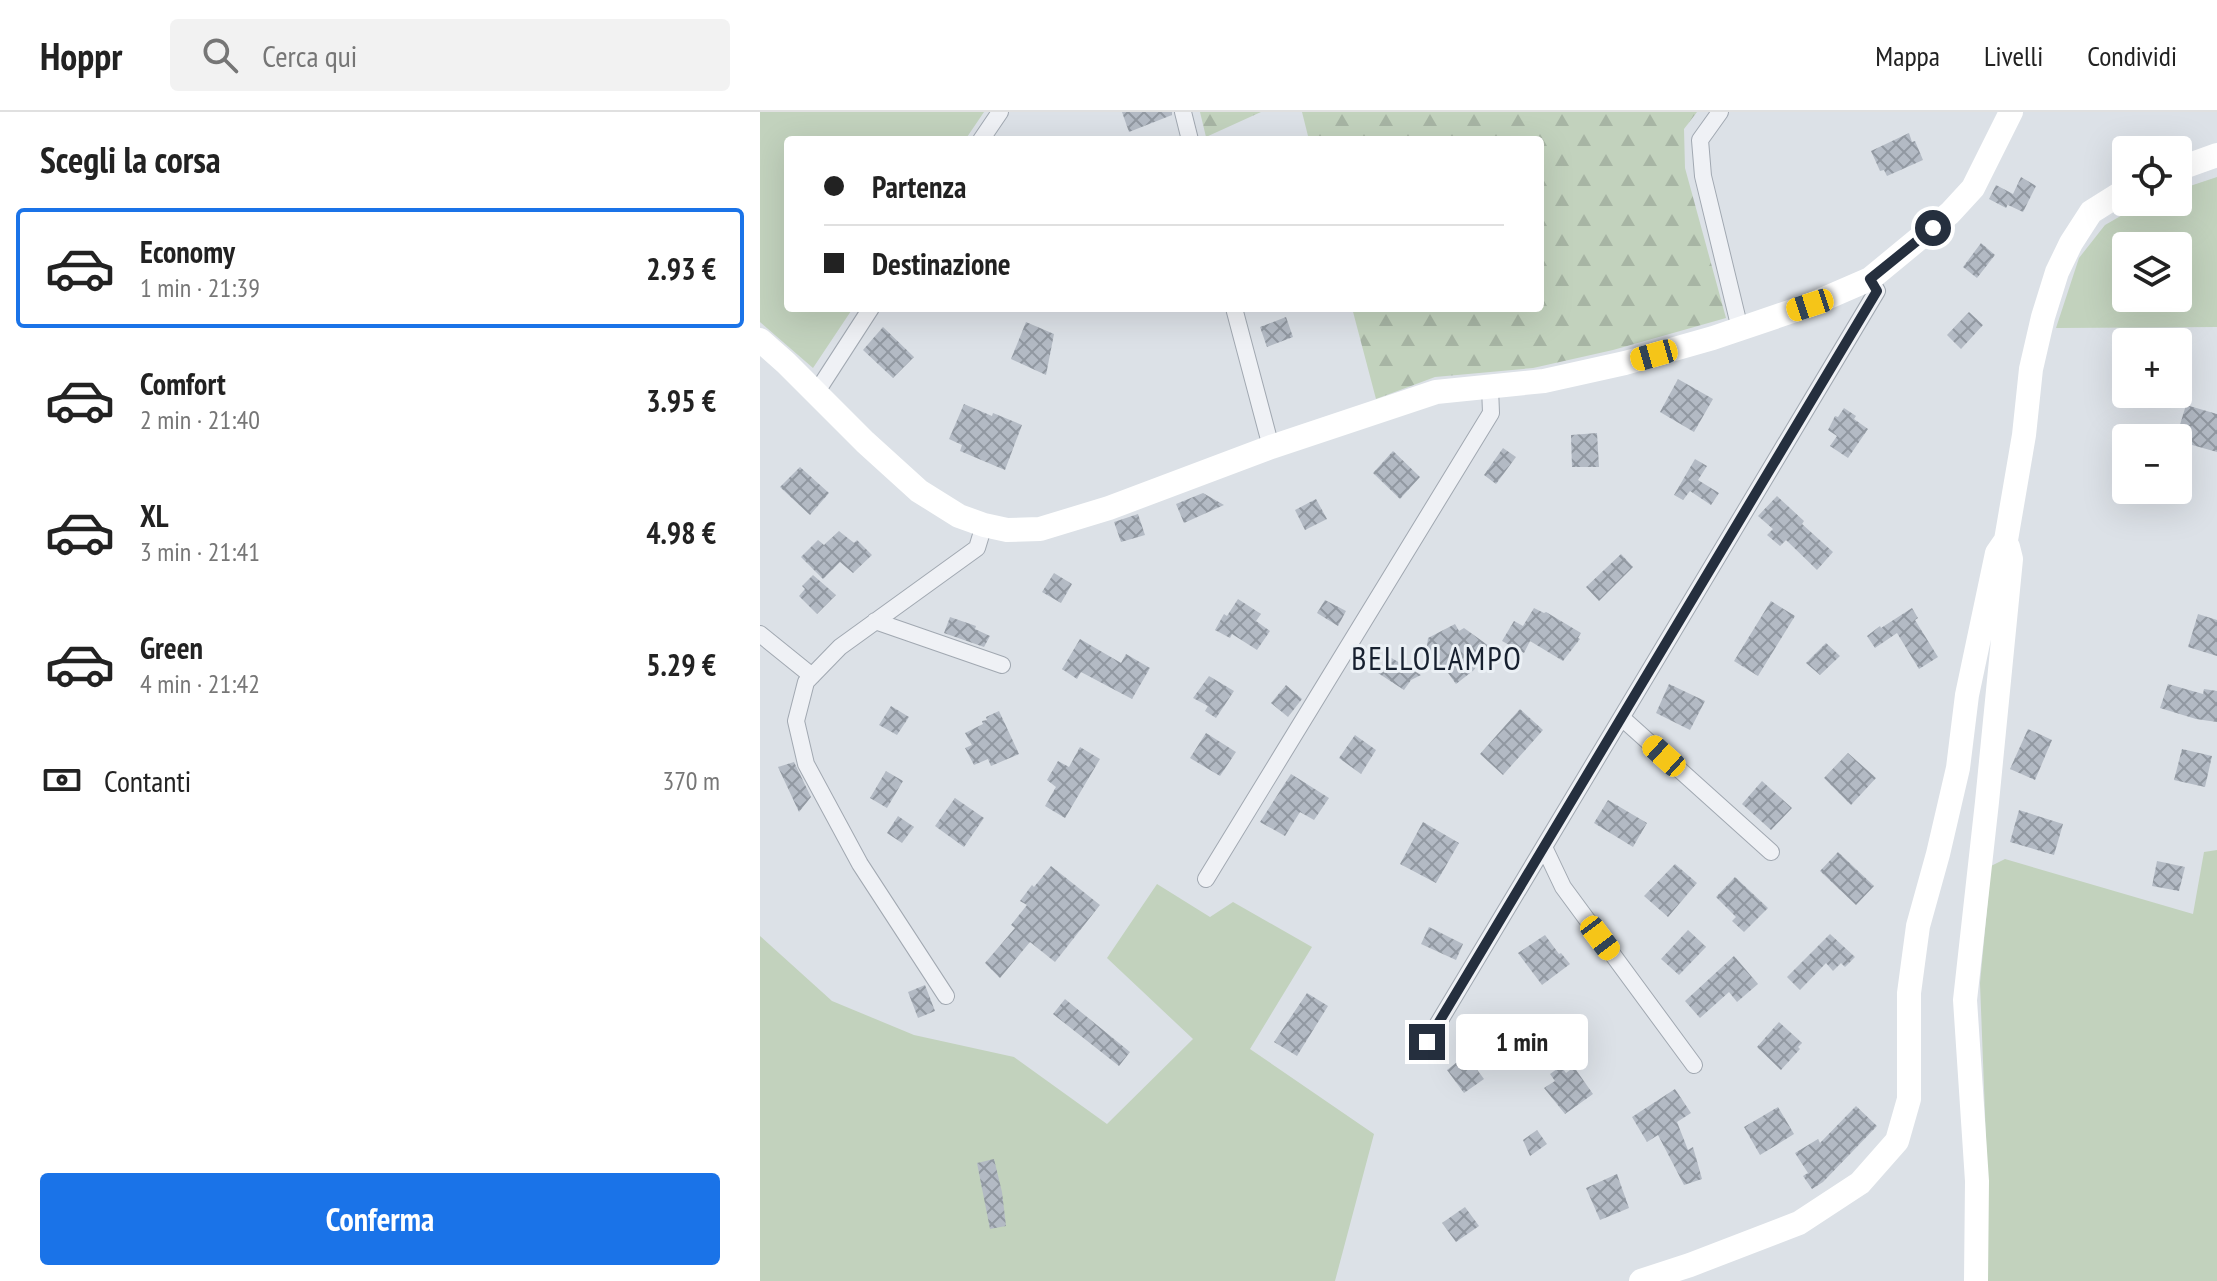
<!DOCTYPE html>
<html lang="it">
<meta charset="utf-8">
<style>
body{margin:0;font-family:"PT Sans Narrow",sans-serif;background:#f2f2f2;color:#222;height:100vh;display:flex;flex-direction:column;font-size:30px;white-space:nowrap}
*{box-sizing:border-box;margin:0}
p{font-size:26px;color:#767676}
.icon{flex:none;width:44px;height:44px;fill:none;stroke:currentColor;stroke-width:2;stroke-linecap:round;stroke-linejoin:round}
.map{position:relative;flex:1;overflow:hidden}
.side{display:flex;flex-direction:column;background:#fff;width:760px}
.side>*{flex:none}
.banner{position:absolute;left:24px;top:24px;width:760px;height:176px;border-radius:8px;box-shadow:0 8px 32px #0002;display:grid;align-content:center;height:176px;padding:0 40px;background:#fff}
.tools{position:absolute;left:1352px;top:24px;display:grid;gap:16px}
.tools a{display:grid;place-items:center;width:80px;height:80px;border-radius:8px;background:#fff;box-shadow:0 8px 32px #0002;font-size:40px}
.end{position:absolute;width:36px;height:36px;margin:-18px;border:10px solid #252f3e;background:#fff;box-shadow:0 0 0 4px #fff}
.from{border-radius:50%}
.bubble{position:absolute;height:56px;border-radius:8px;background:#fff;box-shadow:0 8px 32px #0002;font-size:26px;font-weight:600;line-height:56px;text-align:center}
.car{position:absolute;width:24px;height:48px;margin:-24px -12px;border-radius:10px;box-shadow:0 0 6px 2px #0007;background:linear-gradient(#f5c518 24%,#345 0 40%,#f5c518 0 76%,#345 0 86%,#f5c518 0)}
.banner b{display:flex;align-items:center;gap:28px;height:76px;font-size:30px}
.banner b+b{border-top:2px solid #e0e0e0}
.banner i{width:20px;height:20px;background:#222}
ul{padding:0;list-style:none}
li{display:flex;align-items:center;gap:24px;height:120px;margin:0 16px 12px;padding:0 24px;border:4px solid transparent;border-radius:8px}
li div{flex:1}
li b{display:block;font-size:30px}
li em{font-style:normal;font-weight:600}
li.current{border-color:#1a73e8}
li>.icon{width:72px;height:72px;stroke-width:1.5}
h2{padding:0 40px;font-size:36px;line-height:96px}
.pay{display:flex;align-items:center;gap:20px;height:88px;padding:0 40px;font-size:30px}
.pay p{margin-inline-start:auto}
.button{display:flex;gap:16px;margin-top:auto;padding:16px 40px}
.button a{flex:1;height:92px;border-radius:8px;background:#1a73e8;color:#fff;font-size:32px;font-weight:600;line-height:92px;text-align:center}
header{display:flex;align-items:center;gap:48px;box-sizing:border-box;height:112px;padding:0 40px;background:#fff;border-bottom:2px solid #e0e0e0}
header strong{font-size:38px}
nav{display:flex;gap:44px;margin-inline-start:auto;font-size:28px}
.search{width:560px;height:72px;background:#f2f2f2;display:flex;align-items:center;gap:20px;box-sizing:border-box;padding:0 28px;border-radius:8px;color:#767676;font-size:30px}
main{display:flex;flex:1;min-height:0}
.map>svg:first-child{display:block}
.grass{fill:#c2d2bd;fill-rule:evenodd}
.forest{fill:url(#forest-firs)}
.building{fill:url(#building-cross-hatch)}
.lines{fill:none;stroke-linecap:round;stroke-linejoin:round}
.minor-casing{stroke:#a1a8b1;stroke-width:18}
.minor{stroke:#eff1f5;stroke-width:16}
.secondary{stroke:#fff;stroke-width:24}
.route{stroke:#252f3e;stroke-width:10}
.labels{text-anchor:middle;stroke-width:6;stroke-linejoin:round;paint-order:stroke}
.quarter-label{font-size:32px;letter-spacing:2px;fill:#17202f;stroke:#ebf0f5}
</style>
<header>
<strong>Hoppr</strong>
<div class="search"><svg class="icon" aria-label="search" viewBox="0 0 24 24"><circle cx="10" cy="10" r="6"/><path d="M15 15l6 6"/></svg>Cerca qui</div>
<nav><a>Mappa</a><a>Livelli</a><a>Condividi</a></nav>
</header>
<main>
<section class="side">
<h2>Scegli la corsa</h2>
<ul>
<li class="current"><svg class="icon" aria-label="car" viewBox="0 0 24 24"><path d="M5 17H2v-5l4-1 3-4h7l3 4 3 1v5h-3M9 17h6M6 11h13"/><circle cx="7" cy="17" r="2"/><circle cx="17" cy="17" r="2"/></svg><div><b>Economy</b><p>1 min · 21:39</p></div><em>2.93 €</em></li>
<li><svg class="icon" aria-label="car" viewBox="0 0 24 24"><path d="M5 17H2v-5l4-1 3-4h7l3 4 3 1v5h-3M9 17h6M6 11h13"/><circle cx="7" cy="17" r="2"/><circle cx="17" cy="17" r="2"/></svg><div><b>Comfort</b><p>2 min · 21:40</p></div><em>3.95 €</em></li>
<li><svg class="icon" aria-label="car" viewBox="0 0 24 24"><path d="M5 17H2v-5l4-1 3-4h7l3 4 3 1v5h-3M9 17h6M6 11h13"/><circle cx="7" cy="17" r="2"/><circle cx="17" cy="17" r="2"/></svg><div><b>XL</b><p>3 min · 21:41</p></div><em>4.98 €</em></li>
<li><svg class="icon" aria-label="car" viewBox="0 0 24 24"><path d="M5 17H2v-5l4-1 3-4h7l3 4 3 1v5h-3M9 17h6M6 11h13"/><circle cx="7" cy="17" r="2"/><circle cx="17" cy="17" r="2"/></svg><div><b>Green</b><p>4 min · 21:42</p></div><em>5.29 €</em></li>
</ul>
<div class="pay"><svg class="icon" aria-label="cash" viewBox="0 0 24 24"><path d="M3 7h18v10H3z"/><circle cx="12" cy="12" r="2"/></svg>Contanti<p>370 m</p></div>
<div class="button"><a>Conferma</a></div>
</section>
<div class="map">
<svg width="1457" height="1169" viewBox="0 0 1457 1169">
<defs>
<pattern id="forest-firs" width="22" height="20" patternUnits="userSpaceOnUse" patternTransform="scale(2)"><rect width="22" height="20" fill="#c2d2bd"/><path d="M5 1l3.5 6h-7zM16 11l3.5 6h-7z" fill="#a7b5a4"/></pattern>
<pattern id="building-cross-hatch" width="8" height="8" patternUnits="userSpaceOnUse" patternTransform="scale(2)"><rect width="8" height="8" fill="#b3bac4"/><path d="M0 0l8 8M0 8l8-8" fill="none" stroke="#9198a1"/></pattern>
</defs>
<rect width="100%" height="100%" fill="#dce1e7"/>
<!-- grass -->
<path class="grass" d="M0 0H224L205 28H28V196H93L53 256 0 210Z
M1457 65V215L1296 216 1319 146 1345 113 1385 90H1418V78ZM1418 134V186H1366V134Z
M1457 738V1169H1228V1080L1220 871 1231 754 1245 747 1433 802 1444 740Z
M397 772 450 805 473 790 552 835 490 937 614 1022 575 1169H0V824L72 889 154 923 254 945 347 1012 433 927 347 846Z"/>
<!-- forest -->
<path class="forest" d="M440 0H501L446 25Z
M542 0H937L924 17 925 56 966 206 853 238 773 256 675 265 616 287 592 196H780V28H549Z"/>
<!-- building -->
<path class="building" d="M362 0H412V3L369 20Z
M1149 21 1152 30 1155 29 1163 48 1127 64 1124 58 1120 59 1111 39Z
M1261 65 1276 74 1263 100 1248 93 1249 90 1246 96 1229 87 1236 73 1253 82Z
M1221 131 1235 143 1217 166 1203 155Z
M1209 200 1223 213 1201 237 1187 223Z
M526 205 533 225 507 235 500 215Z
M266 210 294 222 286 263 251 247Z
M123 215 154 245 133 266 103 238Z
M918 267 953 287 934 320 900 300Z
M204 292 232 304 233 301 262 313 245 358 200 339 202 333 189 327Z
M1426 293 1457 302V340L1418 329 1416 326Z
M1084 296 1096 304 1094 307 1108 317 1088 346 1070 334 1077 324 1068 318 1075 304 1078 305Z
M837 321 839 355H812L811 323Z
M743 336 756 345 736 372 724 363Z
M633 339 660 365 640 387 613 361Z
M935 347 947 354 938 368 959 381 951 393 930 379 923 388 914 383Z
M40 355 69 381 50 403 20 375Z
M443 381 464 393 424 411 416 392Z
M1017 384 1044 409 1042 412 1073 440 1057 458 1026 428 1020 434 1007 423 1013 417 998 404Z
M556 387 567 407 545 418 535 398Z
M378 402 385 423 361 430 354 410Z
M79 419 94 431 97 428 112 443 93 461 80 450 63 467 41 445 58 428 64 433Z
M861 442 873 455 839 489 826 475Z
M294 461 312 472 301 491 282 480Z
M53 463 76 483 57 502 39 484 45 477 42 474Z
M478 487 501 502 496 509 510 519 497 538 472 522 470 526 455 518 464 502 467 504Z
M565 488 586 499 578 514 557 501Z
M1011 489 1035 504 998 564 974 549Z
M774 496 784 501 786 500 821 521 818 526 820 527 803 549 770 529 764 541 742 529 754 509 763 514Z
M1152 496 1158 506 1155 508 1178 545 1159 557 1137 521 1115 536 1107 524 1120 514 1121 516Z
M1438 502 1457 508V544L1428 535Z
M190 505 216 514 215 517 230 524 224 535 184 521Z
M695 512 699 519 704 516 729 534 714 558 696 572 683 554 680 555 667 534 668 526Z
M320 527 361 551 366 542 390 556 372 587 321 560 317 567 302 557Z
M1066 531 1080 544 1060 563 1046 551Z
M628 544 661 563 651 568 644 578 618 561Z
M449 564 474 579 456 606 445 599 448 594 433 586Z
M909 572 945 589 930 618 896 601Z
M1408 572 1443 582 1444 577 1457 579V610L1436 607 1400 596Z
M526 573 542 587 528 605 511 591Z
M131 594 149 605 137 623 119 613Z
M760 597 783 618 743 663 720 642Z
M239 599 259 642 231 654 228 647 214 653 205 636 212 633 205 621 223 612 222 609 227 608 226 605Z
M1268 617 1292 628 1275 668 1250 657Z
M446 621 476 640 460 664 430 646Z
M595 623 616 638 601 662 579 646Z
M320 635 340 647 305 706 285 694 296 675 287 668 298 649 309 655Z
M1422 637 1452 644 1445 675 1414 668Z
M1088 641 1116 666 1091 693 1064 666Z
M34 650 51 685 39 700 18 655Z
M126 659 143 669 127 696 110 686Z
M531 662 569 686 554 708 540 700 525 724 500 710Z
M1002 669 1032 696 1011 718 982 692Z
M195 686 224 706 204 735 175 714Z
M848 688 887 711 873 735 834 711Z
M1259 698 1303 712 1294 743 1250 730Z
M138 704 154 715 142 731 127 721Z
M663 710 699 731 676 771 640 752Z
M1078 740 1114 774 1096 793 1060 759Z
M1397 749 1425 755 1419 779 1392 774Z
M915 752 937 771 908 805 884 784Z
M291 754 340 793 295 850 270 830 240 866 225 851 255 816 251 813 267 793 260 789 272 773 274 775Z
M975 765 1008 796 984 820 972 809 976 805 956 785Z
M669 815 703 832 696 848 661 832Z
M928 818 946 835 919 863 901 847Z
M1070 822 1095 845 1085 855 1081 851 1073 859 1066 851 1040 878 1027 865Z
M785 823 799 842 801 841 810 852 782 873 758 841Z
M974 844 998 872 977 890 969 880 940 906 925 889Z
M165 873 175 899 158 906 148 880Z
M547 881 568 894 537 944 514 930Z
M305 887 370 940 359 954 293 902Z
M1019 910 1042 931 1038 935 1040 937 1021 958 997 935Z
M706 943 724 967 704 981 687 958Z
M801 954 806 961 814 955 833 982 805 1002 784 976 795 969 790 962Z
M915 977 931 1001 917 1010 928 1038 933 1035 942 1067 924 1073 898 1023 887 1030 872 1005Z
M1096 994 1117 1014 1063 1070 1052 1077 1043 1064 1048 1061 1035 1041 1058 1027 1060 1031Z
M1018 995 1034 1022 1000 1043 984 1015Z
M777 1018 787 1032 770 1044 763 1028Z
M234 1047 242 1080 246 1114 230 1117 217 1051Z
M857 1062 869 1096 840 1108 826 1076Z
M705 1095 719 1114 696 1130 682 1111Z"/>
<g class="lines">
<!-- minor casing -->
<g class="minor-casing">
<path id="minor" d="M423 0 430 28
M960 0 940 28 943 64 980 217
M221 28 240 0
M474 196 511 335
M56 281 111 196
M115 509 242 553
M0 522 52 564
M862 606 1011 740
M784 735 803 775 934 953
M446 767 731 301 730 275
M186 884 100 752 46 652 36 609 46 570 80 535 217 436 224 413
M667 930 1117 179 1110 167"/>
</g>
<!-- minor -->
<use href="#minor" class="minor"/>
<!-- secondary -->
<path class="secondary" d="M1418 57 1457 43
M0 228 26 251 105 330 159 379 199 404 224 413 247 418 280 417 349 396 511 335 676 280 784 269 865 251 953 226 1050 193 1110 167 1190 101 1213 76 1251 0
M881 1169 930 1153 1039 1111 1100 1071 1137 1029 1149 987V881L1158 814 1178 742 1198 656 1207 583 1237 441 1246 428 1264 323 1271 257 1283 205 1297 160 1311 131 1331 100 1366 78
M1216 1169 1217 1069 1205 888 1227 690 1251 447 1248 435"/>
</g>
<g class="lines">
<!-- route -->
<path class="route" d="M667 930 1117 179 1110 167 1173 116"/>
</g>
<g class="labels">
<!-- quarter labels -->
<g class="quarter-label">
<text x="677" y="558">BELLOLAMPO</text>
</g>
</g>
</svg>
<div class="tools">
<a><svg class="icon" aria-label="locate" viewBox="0 0 24 24"><circle cx="12" cy="12" r="6"/><path d="M12 2v4M12 18v4M2 12h4M18 12h4"/></svg></a>
<a><svg class="icon" aria-label="layers" viewBox="0 0 24 24"><path d="M12 4l9 5-9 5-9-5zM3 14l9 5 9-5"/></svg></a>
<a>+</a>
<a>−</a>
</div>
<i class="end from" style="left:1173px;top:116px"></i>
<i class="end" style="left:667px;top:930px"></i>
<div class="bubble" style="left:696px;top:902px;width:132px">1 min</div>
<i class="car" style="left:1050px;top:193px;rotate:252deg"></i>
<i class="car" style="left:894px;top:243px;rotate:254deg"></i>
<i class="car" style="left:904px;top:644px;rotate:312deg"></i>
<i class="car" style="left:840px;top:826px;rotate:143deg"></i>
<div class="banner">
<b><i class="from"></i>Partenza</b>
<b><i></i>Destinazione</b>
</div>
</div>
</main>
